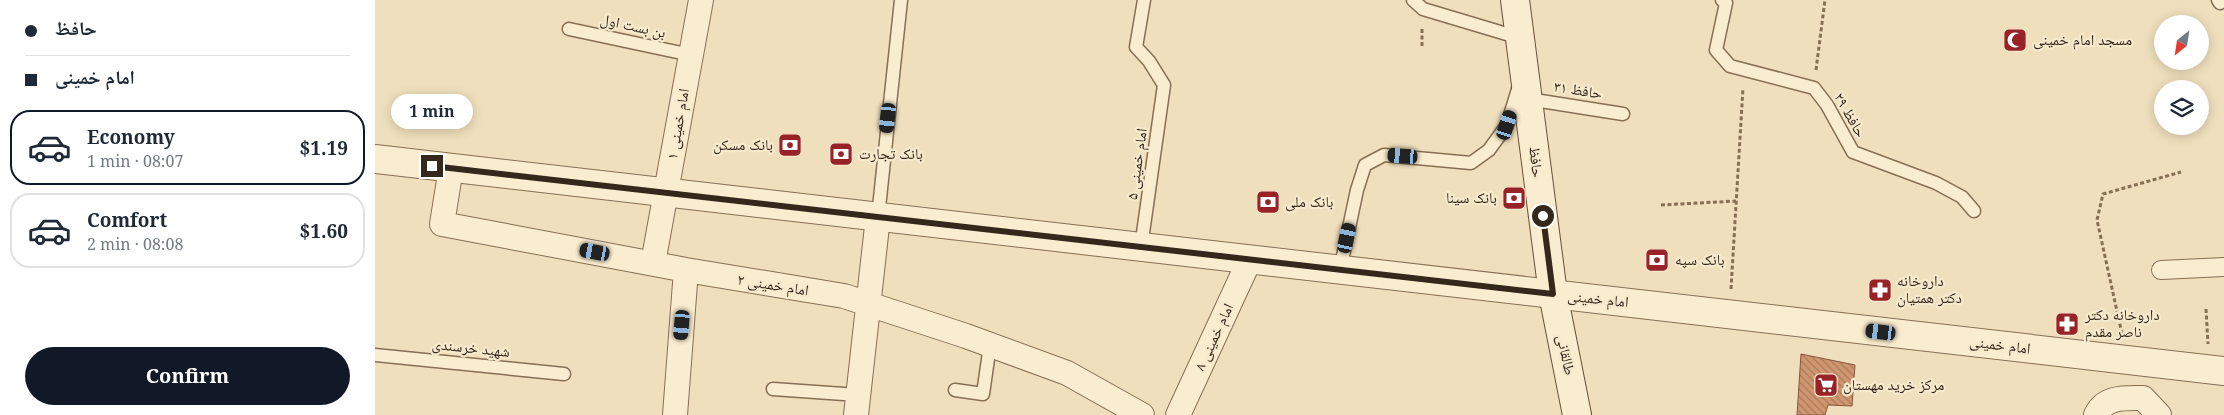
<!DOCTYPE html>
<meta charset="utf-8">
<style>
body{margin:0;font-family:"Noto Serif","Noto Naskh Arabic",serif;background:#f2f2f3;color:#1f2937;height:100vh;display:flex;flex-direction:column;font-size:19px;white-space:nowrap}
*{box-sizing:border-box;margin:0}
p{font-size:16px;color:#747a83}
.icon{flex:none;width:28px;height:28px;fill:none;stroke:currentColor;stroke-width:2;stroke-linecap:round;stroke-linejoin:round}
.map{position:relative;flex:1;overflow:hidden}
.side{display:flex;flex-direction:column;background:#fff;width:375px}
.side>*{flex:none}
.banner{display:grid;align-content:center;height:110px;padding:0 25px;background:#fff}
.needle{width:32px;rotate:210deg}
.controls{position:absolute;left:1779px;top:15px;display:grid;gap:10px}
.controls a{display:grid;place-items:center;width:55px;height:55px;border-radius:50%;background:#fff;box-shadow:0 2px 12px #0003;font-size:25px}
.end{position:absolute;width:22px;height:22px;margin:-11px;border:6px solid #35271b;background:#fff;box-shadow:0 0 0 2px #fff}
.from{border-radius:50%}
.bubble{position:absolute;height:35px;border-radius:18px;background:#fff;box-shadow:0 2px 12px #0003;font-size:16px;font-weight:700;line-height:35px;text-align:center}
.car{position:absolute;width:15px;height:30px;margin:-15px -8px;border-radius:6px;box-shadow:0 0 4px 1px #0007;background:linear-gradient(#222 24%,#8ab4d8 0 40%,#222 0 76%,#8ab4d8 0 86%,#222 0)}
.banner b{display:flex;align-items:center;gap:18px;height:48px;font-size:19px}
.banner b+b{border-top:1px solid #e0e1e3}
.banner i{width:12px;height:12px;background:#1f2937}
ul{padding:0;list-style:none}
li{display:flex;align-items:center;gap:15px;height:75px;margin:0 10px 8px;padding:0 15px;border:2px solid #e0e1e3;border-radius:20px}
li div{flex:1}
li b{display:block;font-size:19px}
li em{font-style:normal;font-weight:700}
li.active{border-color:#111827}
li>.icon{width:45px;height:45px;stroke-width:1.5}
.cta{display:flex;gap:10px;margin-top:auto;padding:10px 25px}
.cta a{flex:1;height:58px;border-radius:30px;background:#111827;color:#fff;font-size:20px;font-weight:700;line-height:58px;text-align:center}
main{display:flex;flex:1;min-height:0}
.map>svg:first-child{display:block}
.building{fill:url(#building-back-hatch);stroke:#87573a}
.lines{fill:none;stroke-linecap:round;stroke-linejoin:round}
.service-casing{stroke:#876f55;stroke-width:15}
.pedestrian-casing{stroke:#876f55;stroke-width:20}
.minor-casing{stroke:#876f55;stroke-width:26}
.tertiary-casing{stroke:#876f55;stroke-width:30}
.secondary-casing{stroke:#685039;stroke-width:30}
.path{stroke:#876f55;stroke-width:3;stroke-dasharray:4 2.5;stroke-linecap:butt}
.service{stroke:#faeccf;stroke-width:12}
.pedestrian{stroke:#faeccf;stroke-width:18}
.minor{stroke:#faeccf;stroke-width:24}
.tertiary{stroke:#faeccf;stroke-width:28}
.secondary{stroke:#faeccf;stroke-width:28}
.route{stroke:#35271b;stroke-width:6}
.labels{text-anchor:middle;stroke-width:4.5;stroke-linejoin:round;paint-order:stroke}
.street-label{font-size:15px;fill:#35271b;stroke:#f6e9cc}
.poi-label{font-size:15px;fill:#35271b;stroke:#f6e9cc;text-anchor:start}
</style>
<main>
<section class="side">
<div class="banner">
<b><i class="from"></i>حافظ</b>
<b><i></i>امام خمینی</b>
</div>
<ul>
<li class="active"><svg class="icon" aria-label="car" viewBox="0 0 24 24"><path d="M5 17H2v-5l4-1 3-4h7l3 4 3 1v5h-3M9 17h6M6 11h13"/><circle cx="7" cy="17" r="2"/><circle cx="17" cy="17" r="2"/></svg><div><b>Economy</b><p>1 min · 08:07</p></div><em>$1.19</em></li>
<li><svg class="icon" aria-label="car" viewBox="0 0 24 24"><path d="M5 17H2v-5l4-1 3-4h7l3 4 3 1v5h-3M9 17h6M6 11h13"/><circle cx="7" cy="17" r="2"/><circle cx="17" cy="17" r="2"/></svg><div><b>Comfort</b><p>2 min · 08:08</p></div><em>$1.60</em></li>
</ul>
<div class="cta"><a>Confirm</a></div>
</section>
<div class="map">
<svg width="1849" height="415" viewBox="0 0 1849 415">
<defs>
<pattern id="building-back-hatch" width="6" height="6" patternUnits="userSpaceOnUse" patternTransform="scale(1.25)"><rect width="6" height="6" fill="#cf9670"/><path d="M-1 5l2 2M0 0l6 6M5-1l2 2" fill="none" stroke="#a97a5b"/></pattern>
</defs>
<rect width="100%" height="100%" fill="#efdfbc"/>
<!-- building -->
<path class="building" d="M1426 354 1480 365 1477 406 1453 405 1450 415H1422Z"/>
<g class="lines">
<!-- service casing -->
<g class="service-casing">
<path id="service" d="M1038 0 1048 9 1145 38
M1347 0 1351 3 1341 50 1355 66 1439 88 1452 105 1478 152 1561 183 1587 197 1599 211
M1843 0 1845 3
M194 29 316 55
M1153 99 1248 114
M503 217 526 0
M766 247 789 85 774 61 761 47 769 0
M965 270 982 190 990 165 1009 155 1096 163 1114 150 1132 125 1144 86
M0 355 189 374
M398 389 483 395
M580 390 608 394 615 345"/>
</g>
<!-- pedestrian casing -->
<g class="pedestrian-casing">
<path id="pedestrian" d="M1786 270 1849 267"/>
</g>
<!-- minor casing -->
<g class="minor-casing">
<path id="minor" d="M76 168 67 224 311 270 469 296 591 336 692 373 767 415
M278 263 326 0
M300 415 311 270
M481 415 503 217
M803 415 875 259
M1721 415C1730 396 1750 398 1768 398L1784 415"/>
</g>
<!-- tertiary casing -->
<g class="tertiary-casing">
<path id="tertiary" d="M0 159 1849 371"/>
</g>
<!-- secondary casing -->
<g class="secondary-casing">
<path id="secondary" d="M1140 0 1178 294 1202 415"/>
</g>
<!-- path -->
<path class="path" d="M1047 46V27
M1441 70 1450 0
M1286 205 1361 201
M1356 289 1368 88
M1831 309 1833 344
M1747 334 1722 220 1728 194 1806 172"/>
<!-- service -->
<use href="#service" class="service"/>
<!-- pedestrian -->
<use href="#pedestrian" class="pedestrian"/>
<!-- minor -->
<use href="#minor" class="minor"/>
<!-- tertiary -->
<use href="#tertiary" class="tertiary"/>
<!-- secondary -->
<use href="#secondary" class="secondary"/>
</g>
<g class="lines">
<!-- route -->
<path class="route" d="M57 166 1178 294 1168 216"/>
</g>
<!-- icons -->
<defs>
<g id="mosque-square" transform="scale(1.25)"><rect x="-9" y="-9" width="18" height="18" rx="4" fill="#982327" stroke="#f6e9cc"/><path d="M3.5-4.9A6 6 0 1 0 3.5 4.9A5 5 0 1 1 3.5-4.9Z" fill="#fff"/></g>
<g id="bank-square" transform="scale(1.25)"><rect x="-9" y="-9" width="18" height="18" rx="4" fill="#982327" stroke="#f6e9cc"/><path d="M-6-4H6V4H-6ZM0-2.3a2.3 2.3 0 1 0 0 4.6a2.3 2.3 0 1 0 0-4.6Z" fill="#fff"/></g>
<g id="pharmacy-square" transform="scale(1.25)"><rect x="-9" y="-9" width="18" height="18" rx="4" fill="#982327" stroke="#f6e9cc"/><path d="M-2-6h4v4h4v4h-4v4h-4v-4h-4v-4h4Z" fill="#fff"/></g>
<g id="supermarket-square" transform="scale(1.25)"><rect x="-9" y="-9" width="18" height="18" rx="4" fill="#982327" stroke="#f6e9cc"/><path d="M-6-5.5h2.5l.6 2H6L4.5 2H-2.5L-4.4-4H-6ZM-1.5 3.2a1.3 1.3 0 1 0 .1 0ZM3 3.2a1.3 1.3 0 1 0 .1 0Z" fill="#fff"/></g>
</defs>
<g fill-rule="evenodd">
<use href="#mosque-square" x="1640" y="40"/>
<use href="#bank-square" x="415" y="145"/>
<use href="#bank-square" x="466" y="154"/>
<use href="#bank-square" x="1139" y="198"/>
<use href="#bank-square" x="893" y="202"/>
<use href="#bank-square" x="1282" y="260"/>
<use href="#pharmacy-square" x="1505" y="290"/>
<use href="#pharmacy-square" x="1692" y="324"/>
<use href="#supermarket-square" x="1451" y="385"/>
</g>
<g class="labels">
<!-- street labels -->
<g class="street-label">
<text transform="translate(258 26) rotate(12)" y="5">بن بست اول</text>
<text transform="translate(1203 90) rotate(9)" y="5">حافظ ۳۱</text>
<text transform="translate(1475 115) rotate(60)" y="5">حافظ ۲۹</text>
<text transform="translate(303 124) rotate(-80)" y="5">امام خمینی ۱</text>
<text transform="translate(1161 162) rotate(83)" y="5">حافظ</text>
<text transform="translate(762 164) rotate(-82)" y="5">امام خمینی ۵</text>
<text transform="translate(398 285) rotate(9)" y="5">امام خمینی ۲</text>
<text transform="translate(1223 299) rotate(6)" y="5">امام خمینی</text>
<text transform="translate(839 337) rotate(-65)" y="5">امام خمینی ۸</text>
<text transform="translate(1625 345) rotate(7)" y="5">امام خمینی</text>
<text transform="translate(96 348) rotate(6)" y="5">شهید خرسندی</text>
<text transform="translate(1191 355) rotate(78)" y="5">طالقانی</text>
</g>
<!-- poi labels -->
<g class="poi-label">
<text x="1658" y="45">مسجد امام خمینی</text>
<text x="398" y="150" text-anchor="end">بانک مسکن</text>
<text x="484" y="159">بانک تجارت</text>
<text x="1122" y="203" text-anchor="end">بانک سینا</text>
<text x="910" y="207">بانک ملی</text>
<text x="1300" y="265">بانک سپه</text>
<text x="1522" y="286">داروخانه<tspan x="1522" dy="17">دکتر همتیان</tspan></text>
<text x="1710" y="320">داروخانه دکتر<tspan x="1710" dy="17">ناصر مقدم</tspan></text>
<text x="1468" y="390">مرکز خرید مهستان</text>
</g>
</g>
</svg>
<div class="controls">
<a><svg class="needle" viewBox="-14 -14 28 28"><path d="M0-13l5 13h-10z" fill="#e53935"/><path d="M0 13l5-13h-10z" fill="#747a83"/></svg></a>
<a><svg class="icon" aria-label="layers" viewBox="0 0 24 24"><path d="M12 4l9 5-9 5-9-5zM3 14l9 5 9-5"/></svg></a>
</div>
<i class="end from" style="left:1168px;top:216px"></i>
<i class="end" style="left:57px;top:166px"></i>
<div class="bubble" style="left:16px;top:94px;width:82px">1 min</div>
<i class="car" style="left:513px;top:118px;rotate:186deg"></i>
<i class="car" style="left:1132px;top:125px;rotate:18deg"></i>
<i class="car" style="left:1028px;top:156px;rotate:274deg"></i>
<i class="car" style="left:972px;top:238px;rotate:12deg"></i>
<i class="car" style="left:220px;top:252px;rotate:280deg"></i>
<i class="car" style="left:307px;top:325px;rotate:185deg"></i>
<i class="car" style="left:1506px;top:332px;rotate:277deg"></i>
</div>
</main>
